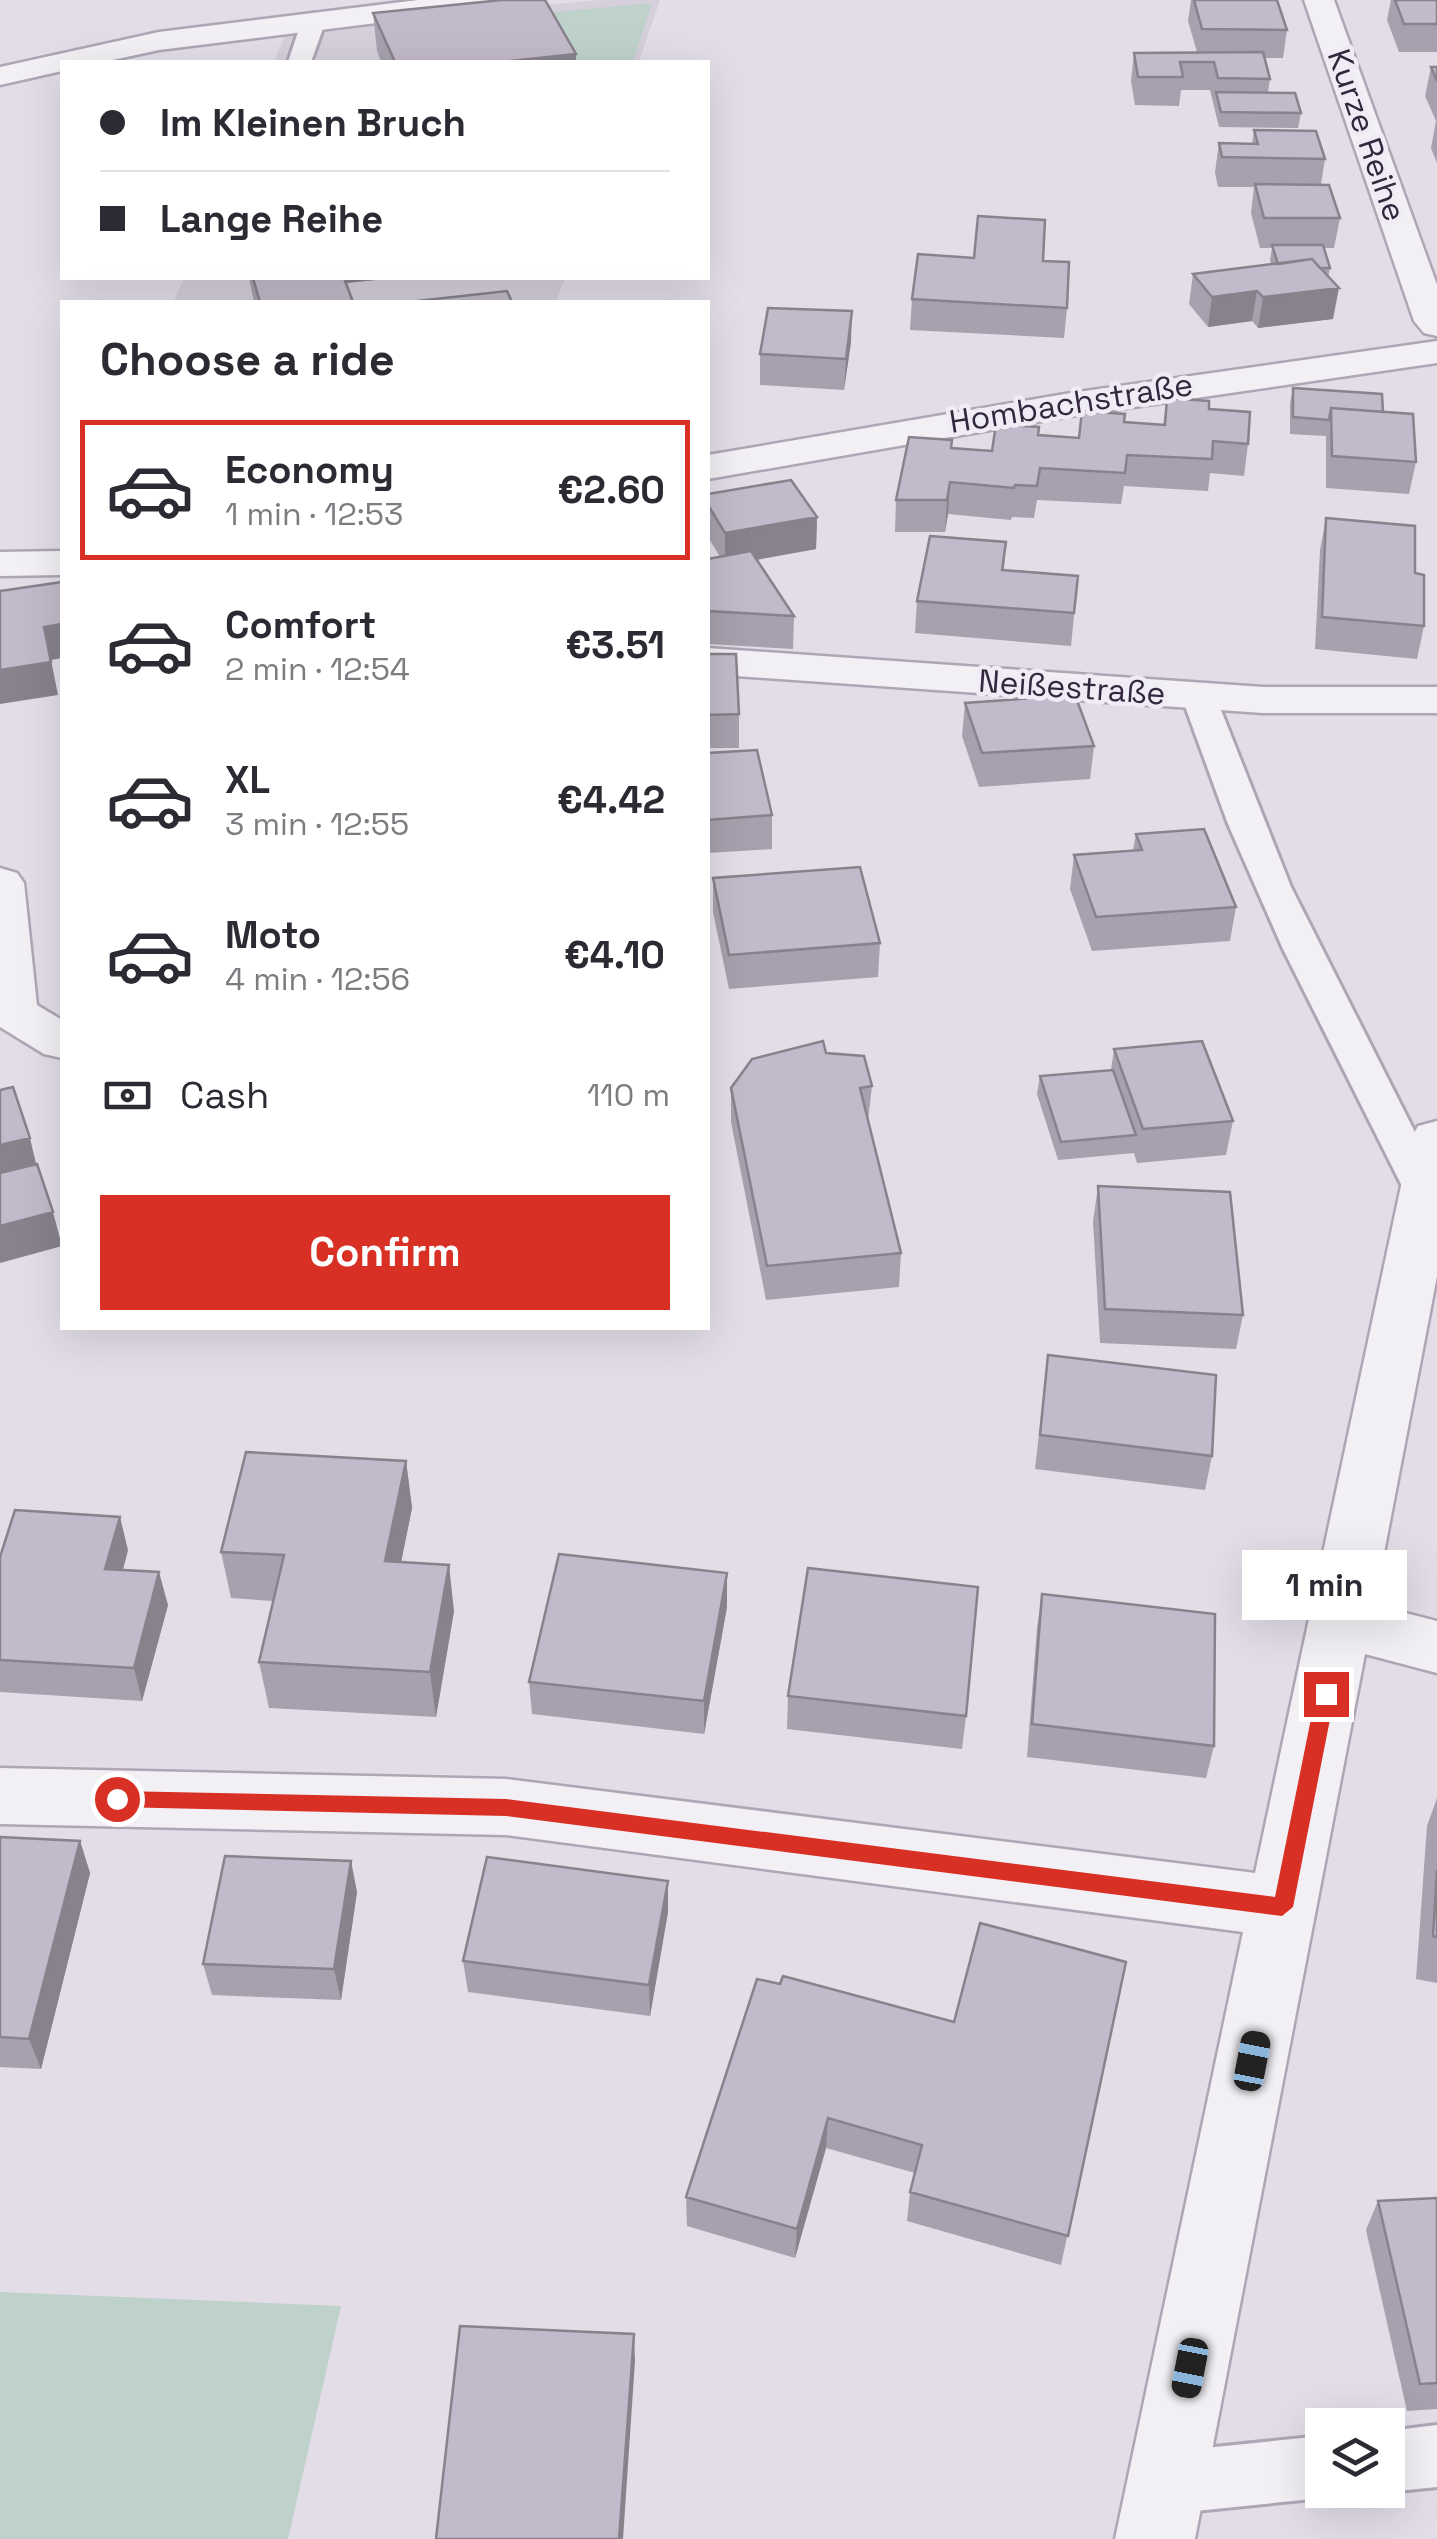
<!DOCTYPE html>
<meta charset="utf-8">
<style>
body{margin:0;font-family:"Space Grotesk",sans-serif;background:#f7f7f7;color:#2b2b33;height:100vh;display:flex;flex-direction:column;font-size:38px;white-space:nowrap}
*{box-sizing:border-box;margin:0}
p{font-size:32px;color:#7c7c81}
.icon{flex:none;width:55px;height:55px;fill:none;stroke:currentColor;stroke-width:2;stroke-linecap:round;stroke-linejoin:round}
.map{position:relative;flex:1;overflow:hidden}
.drawer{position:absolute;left:60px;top:300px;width:650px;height:1030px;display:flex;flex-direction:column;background:#fff;border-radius:0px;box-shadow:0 10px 40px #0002}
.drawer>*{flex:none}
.banner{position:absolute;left:60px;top:60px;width:650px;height:220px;border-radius:0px;box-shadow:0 10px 40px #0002;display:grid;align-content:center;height:220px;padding:0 40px;background:#fff}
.buttons{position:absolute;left:1305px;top:2408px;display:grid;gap:20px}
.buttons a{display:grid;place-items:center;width:100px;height:100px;border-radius:0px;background:#fff;box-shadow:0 10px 40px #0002;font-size:50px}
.end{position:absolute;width:45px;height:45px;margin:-22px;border:12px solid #d93025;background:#fff;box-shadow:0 0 0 5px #fff}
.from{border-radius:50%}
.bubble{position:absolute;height:70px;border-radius:0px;background:#fff;box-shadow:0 10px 40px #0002;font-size:32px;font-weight:700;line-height:70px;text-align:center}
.car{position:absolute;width:30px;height:60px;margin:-30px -15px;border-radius:12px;box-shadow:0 0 8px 2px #0007;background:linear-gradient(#222 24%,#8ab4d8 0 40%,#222 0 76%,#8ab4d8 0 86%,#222 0)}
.banner b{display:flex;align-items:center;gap:35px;height:95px;font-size:38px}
.banner b+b{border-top:2px solid #e1e1e2}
.banner i{width:25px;height:25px;background:#2b2b33}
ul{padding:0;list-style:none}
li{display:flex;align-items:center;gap:30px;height:140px;margin:0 20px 15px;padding:0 20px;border:5px solid transparent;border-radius:0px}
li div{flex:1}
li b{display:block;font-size:38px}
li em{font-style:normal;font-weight:700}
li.active{border-color:#d93025}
li>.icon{width:90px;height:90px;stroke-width:1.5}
h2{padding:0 40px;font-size:45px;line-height:120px}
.pay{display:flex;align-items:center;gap:25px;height:110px;padding:0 40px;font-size:38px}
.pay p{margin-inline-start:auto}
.action{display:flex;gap:20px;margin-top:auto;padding:20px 40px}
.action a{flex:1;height:115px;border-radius:0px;background:#d93025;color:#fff;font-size:40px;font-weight:700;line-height:115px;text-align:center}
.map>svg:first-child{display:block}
.built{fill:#d6cfdc}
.green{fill:#bed1ca}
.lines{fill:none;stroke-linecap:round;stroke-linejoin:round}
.service-casing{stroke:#aea6b4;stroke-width:6}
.minor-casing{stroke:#aea6b4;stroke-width:5}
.service{fill:#f3f0f5;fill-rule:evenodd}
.minor{fill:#f3f0f5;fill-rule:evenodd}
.wall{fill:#a7a0ae}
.shaded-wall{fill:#88828d}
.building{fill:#c2baca;stroke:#88828d;stroke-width:2.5}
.route{fill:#d93025}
.labels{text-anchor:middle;stroke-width:9;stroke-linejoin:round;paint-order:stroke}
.far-street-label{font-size:32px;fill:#33273d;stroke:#f0ecf5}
</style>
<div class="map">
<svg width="1437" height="2539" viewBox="0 0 1437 2539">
<rect width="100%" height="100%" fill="#e2dde7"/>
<!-- built -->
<path class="built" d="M600 0H660L639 62H274L288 28Z
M184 278H565L556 302 174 301Z"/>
<!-- green -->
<path class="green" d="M652 3 633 62H560L534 14Z
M0 2292 341 2306 288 2539H0Z"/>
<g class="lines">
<!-- service casing -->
<g class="service-casing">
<path id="service" d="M314 13 326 20 311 62H288L302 20Z
M1198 685 1210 688 1215 695 1291 887 1437 1176V1205L1426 1208 1411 1204 1283 949 1228 824 1181 695 1186 688Z
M1437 2425V2487L1388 2492 1384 2490H1388V2431Z
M1322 2436V2490H1340L1322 2498 1166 2514 1144 2505 1135 2483 1144 2461 1166 2452Z"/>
</g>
<!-- minor casing -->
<g class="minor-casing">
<path id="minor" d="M418 0H504L499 6 489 9 159 50 103 62H62V71L0 85V67L159 32Z
M1304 0H1334L1437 285V336L1424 333 1414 321Z
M1437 341V363L1071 416 708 479V455L1071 393Z
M62 551V575L0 576V552Z
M708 648 1263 687H1437V713H1263L708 674Z
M0 868 17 873 24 883 37 1005 62 1020V1058L44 1054 0 1027Z
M1437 1121V1276L1374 1605 1437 1621V1673L1365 1654 1195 2539H1115L1243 1932 506 1835 0 1824V1768L506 1779 1255 1873 1411 1139 1418 1126Z"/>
</g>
<!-- service -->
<use href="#service" class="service"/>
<!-- minor -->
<use href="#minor" class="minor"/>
</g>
<!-- wall -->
<path class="wall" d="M1191 0H1277L1287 30 1283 58H1264L1270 79 1268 92 1301 113 1298 128 1219 127 1210 90H1181L1179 106 1135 105 1131 81 1134 53 1197 52 1188 21Z
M1391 0H1437V52H1399L1387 20Z
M373 13 576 62H381L377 51Z
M1431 67H1437V163L1431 148 1436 121 1425 96Z
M1254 130 1325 159 1321 184 1340 218 1334 248H1324L1330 268 1328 277 1333 319 1258 328 1252 321 1208 327 1189 304 1193 274 1271 264 1270 260 1272 248H1260L1251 213 1254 187H1218L1215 172 1219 143 1252 144Z
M974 258 1043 261 1067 308 1064 338 910 330 912 299Z
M249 278H375V280L346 283 353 302H254Z
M851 342 844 390 760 385V354Z
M1293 388 1383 412 1416 462 1409 494 1326 488V436L1290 434V404Z
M1167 398 1209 409 1248 444 1244 476 1210 473 1208 491 1124 486 1121 504 1037 500 1034 518 1012 517 1011 520 948 514 945 532H895L896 500 952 440V448L992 451 1038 435 1079 438 1124 422 1163 425Z
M708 494 817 517 816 549 757 560 794 616 793 649 708 644V559L720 557 708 537Z
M1326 518 1415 573 1424 626 1417 659 1315 649 1320 550Z
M1006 542 1004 570 1078 576 1071 646 915 633 917 601Z
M708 654 739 714V748H708Z
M965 703 1094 746 1090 779 979 787 962 736Z
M708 753 772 815V849L708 853Z
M1136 834 1236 907 1230 941 1092 951 1070 889 1074 855 1133 850Z
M713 878 880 943 878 977 729 989 713 912Z
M1114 1049 1233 1121 1226 1155 1137 1163 1134 1153 1058 1160 1037 1094 1040 1076 1111 1070Z
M826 1053 872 1086 868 1121 901 1253 899 1287 766 1300 731 1122V1088Z
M1098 1186 1243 1315 1236 1349 1100 1343 1093 1221Z
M1048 1355 1212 1456 1205 1490 1035 1469Z
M406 1461 412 1508 401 1562 454 1611 436 1717 269 1708 259 1662 273 1601 231 1598 221 1552Z
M128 1550 123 1570 168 1605 142 1701 0 1692V1557Z
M727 1573V1607L704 1734 532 1714 529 1682Z
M1042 1594 1214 1746 1206 1778 1027 1757 1037 1628Z
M788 1696 966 1716 962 1749 787 1729Z
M1437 1798V1983L1416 1979 1427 1826Z
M0 1837 80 1841 90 1873 41 2069 0 2067Z
M357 1892 341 2000 212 1995 203 1964Z
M668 1912 650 2016 468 1992 463 1961Z
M1126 1962 1061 2265 907 2221 910 2192 915 2173 826 2148 795 2258 687 2226 686 2197 954 2022Z
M1437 2198V2409L1407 2411 1366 2230 1378 2201Z"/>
<!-- shaded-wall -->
<path class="shaded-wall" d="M576 54V62H510V61Z
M336 278H375V280L337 284Z
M1339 288 1333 319 1258 328 1263 297Z
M1257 291 1252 321 1208 327 1212 297Z
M852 311 851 342 844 390 846 359Z
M950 482 948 514 945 532 947 500Z
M817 517 816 549 725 565V533Z
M62 624V658L51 660 58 695 0 704V670L44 627Z
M30 1138 38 1172 0 1182V1145Z
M53 1212 62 1246 0 1263V1226Z
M406 1461 412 1508 392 1607 385 1561Z
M120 1517 128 1550 114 1602 105 1569Z
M449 1565 454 1611 436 1717 430 1672Z
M159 1572 168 1605 142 1701 134 1668Z
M727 1573V1607L704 1734V1701Z
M80 1841 90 1873 41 2069 29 2039Z
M351 1861 357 1892 341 2000 334 1969Z
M668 1881V1912L650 2016 649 1985Z
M828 2118 826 2148 795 2258 797 2229Z
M634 2334 635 2361 623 2539H619Z"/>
<!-- building -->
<path class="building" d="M502 0H545L576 54 510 61 511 62H395L373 13Z
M1194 0H1277L1287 30 1202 29Z
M1395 0H1437V24H1404Z
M1263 52 1270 79 1218 78 1214 62H1180L1183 77H1138L1134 53Z
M1431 67H1437V81Z
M1216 92 1295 93 1301 113 1221 112Z
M1254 130 1316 131 1325 159 1222 157 1219 143 1258 144Z
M1255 184 1329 185 1340 218H1264Z
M978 216 1045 220 1043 261 1069 262 1067 308 912 299 918 254 974 258Z
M1272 245H1323L1330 268H1320L1312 259 1278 264Z
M1312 259 1339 288 1263 297 1257 291 1212 297 1193 274Z
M253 278H344L353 302H260Z
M507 291 512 302H408Z
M768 308 852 311 846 359 760 354Z
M1293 388 1382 394 1383 412 1331 408 1329 420 1293 417Z
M1167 398 1209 401V409L1250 412 1248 444 1213 441 1212 459 1127 455 1125 473 1040 468 1037 486 1015 485 1014 488 950 482 947 500H896L909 437 952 440 951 448 992 451 996 424 1039 427 1038 435 1079 438 1082 411 1125 414 1124 422 1165 425Z
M1331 408 1413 414 1416 462 1332 456Z
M791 480 817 517 725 533 708 505V494Z
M1326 518 1415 526V573L1424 575V626L1322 617Z
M930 536 1006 542 1002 570 1078 576 1074 613 917 601Z
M751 551 794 616 708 611V559Z
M62 582V624L44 627 51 662 0 670V591Z
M708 654H736L739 714 708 715Z
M1075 695 1094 746 982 753 965 703Z
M757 750 772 815 708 820V753Z
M1204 829 1236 907 1096 917 1074 855 1142 850 1136 834Z
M860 867 880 943 729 955 713 878Z
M823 1041 826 1053 864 1056 872 1086 860 1088 901 1253 767 1266 731 1088 752 1059Z
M1202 1041 1233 1121 1143 1129 1114 1049Z
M1113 1070 1136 1135 1061 1142 1040 1076Z
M13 1087 30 1138 0 1145V1090Z
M37 1164 53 1212 0 1226V1173Z
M1098 1186 1230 1192 1243 1315 1105 1309Z
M1048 1355 1216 1375 1212 1456 1040 1435Z
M246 1452 406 1461 385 1561 449 1565 430 1672 259 1662 284 1555 221 1552Z
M15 1510 120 1517 105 1569 159 1572 134 1668 0 1660V1557Z
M559 1554 727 1573 704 1701 529 1682Z
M808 1568 978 1587 966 1716 788 1696Z
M1042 1594 1215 1614 1214 1746 1032 1724Z
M0 1837 80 1841 29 2039 0 2037Z
M225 1856 351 1861 334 1969 203 1964Z
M487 1857 668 1881 649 1985 463 1961Z
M1437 1870V1937L1433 1936Z
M980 1923 1126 1962 1068 2236 910 2192 922 2145 828 2118 797 2229 686 2197 757 1979 780 1984 783 1976 954 2022Z
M1437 2198V2383L1420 2384 1378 2201Z
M460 2326 634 2334 619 2539H436Z"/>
<!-- route -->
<path class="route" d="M1326 1686 1335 1694 1293 1907 1282 1916 506 1816 117 1807 107 1799 117 1791 506 1799 1275 1897 1316 1694Z"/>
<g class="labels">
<!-- far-street labels -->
<g class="far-street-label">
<text transform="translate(1367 135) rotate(71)" y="11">Kurze Reihe</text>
<text transform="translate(1071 403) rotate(-9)" y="11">Hombachstraße</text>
<text transform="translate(1072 687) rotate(4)" y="11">Neißestraße</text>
</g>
</g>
</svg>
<div class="buttons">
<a><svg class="icon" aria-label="layers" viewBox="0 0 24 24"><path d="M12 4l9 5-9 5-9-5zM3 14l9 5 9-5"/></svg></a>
</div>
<i class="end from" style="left:117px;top:1799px"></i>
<i class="end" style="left:1326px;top:1694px"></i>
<div class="bubble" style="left:1242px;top:1550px;width:165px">1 min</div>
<i class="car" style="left:1252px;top:2061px;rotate:11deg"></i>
<i class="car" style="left:1190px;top:2368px;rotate:191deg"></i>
<div class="banner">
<b><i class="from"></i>Im Kleinen Bruch</b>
<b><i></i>Lange Reihe</b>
</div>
<section class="drawer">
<h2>Choose a ride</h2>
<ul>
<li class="active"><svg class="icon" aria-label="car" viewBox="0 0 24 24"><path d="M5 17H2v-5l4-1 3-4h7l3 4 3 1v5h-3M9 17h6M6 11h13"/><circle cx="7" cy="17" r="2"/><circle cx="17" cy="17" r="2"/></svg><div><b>Economy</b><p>1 min · 12:53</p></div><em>€2.60</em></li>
<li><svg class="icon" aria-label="car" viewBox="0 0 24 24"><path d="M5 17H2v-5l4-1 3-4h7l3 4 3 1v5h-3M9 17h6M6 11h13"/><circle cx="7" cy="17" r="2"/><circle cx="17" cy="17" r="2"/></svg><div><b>Comfort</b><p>2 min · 12:54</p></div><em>€3.51</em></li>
<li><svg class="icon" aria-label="car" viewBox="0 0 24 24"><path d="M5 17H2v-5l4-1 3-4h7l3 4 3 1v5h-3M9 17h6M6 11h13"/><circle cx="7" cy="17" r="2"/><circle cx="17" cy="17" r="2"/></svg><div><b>XL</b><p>3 min · 12:55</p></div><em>€4.42</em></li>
<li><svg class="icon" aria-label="car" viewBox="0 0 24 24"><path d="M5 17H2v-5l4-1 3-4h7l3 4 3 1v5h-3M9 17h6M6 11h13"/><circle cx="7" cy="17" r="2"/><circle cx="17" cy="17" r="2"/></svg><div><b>Moto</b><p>4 min · 12:56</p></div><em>€4.10</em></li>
</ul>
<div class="pay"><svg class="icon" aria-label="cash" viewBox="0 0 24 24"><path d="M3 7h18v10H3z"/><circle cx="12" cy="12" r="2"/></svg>Cash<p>110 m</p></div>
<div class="action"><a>Confirm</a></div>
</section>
</div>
